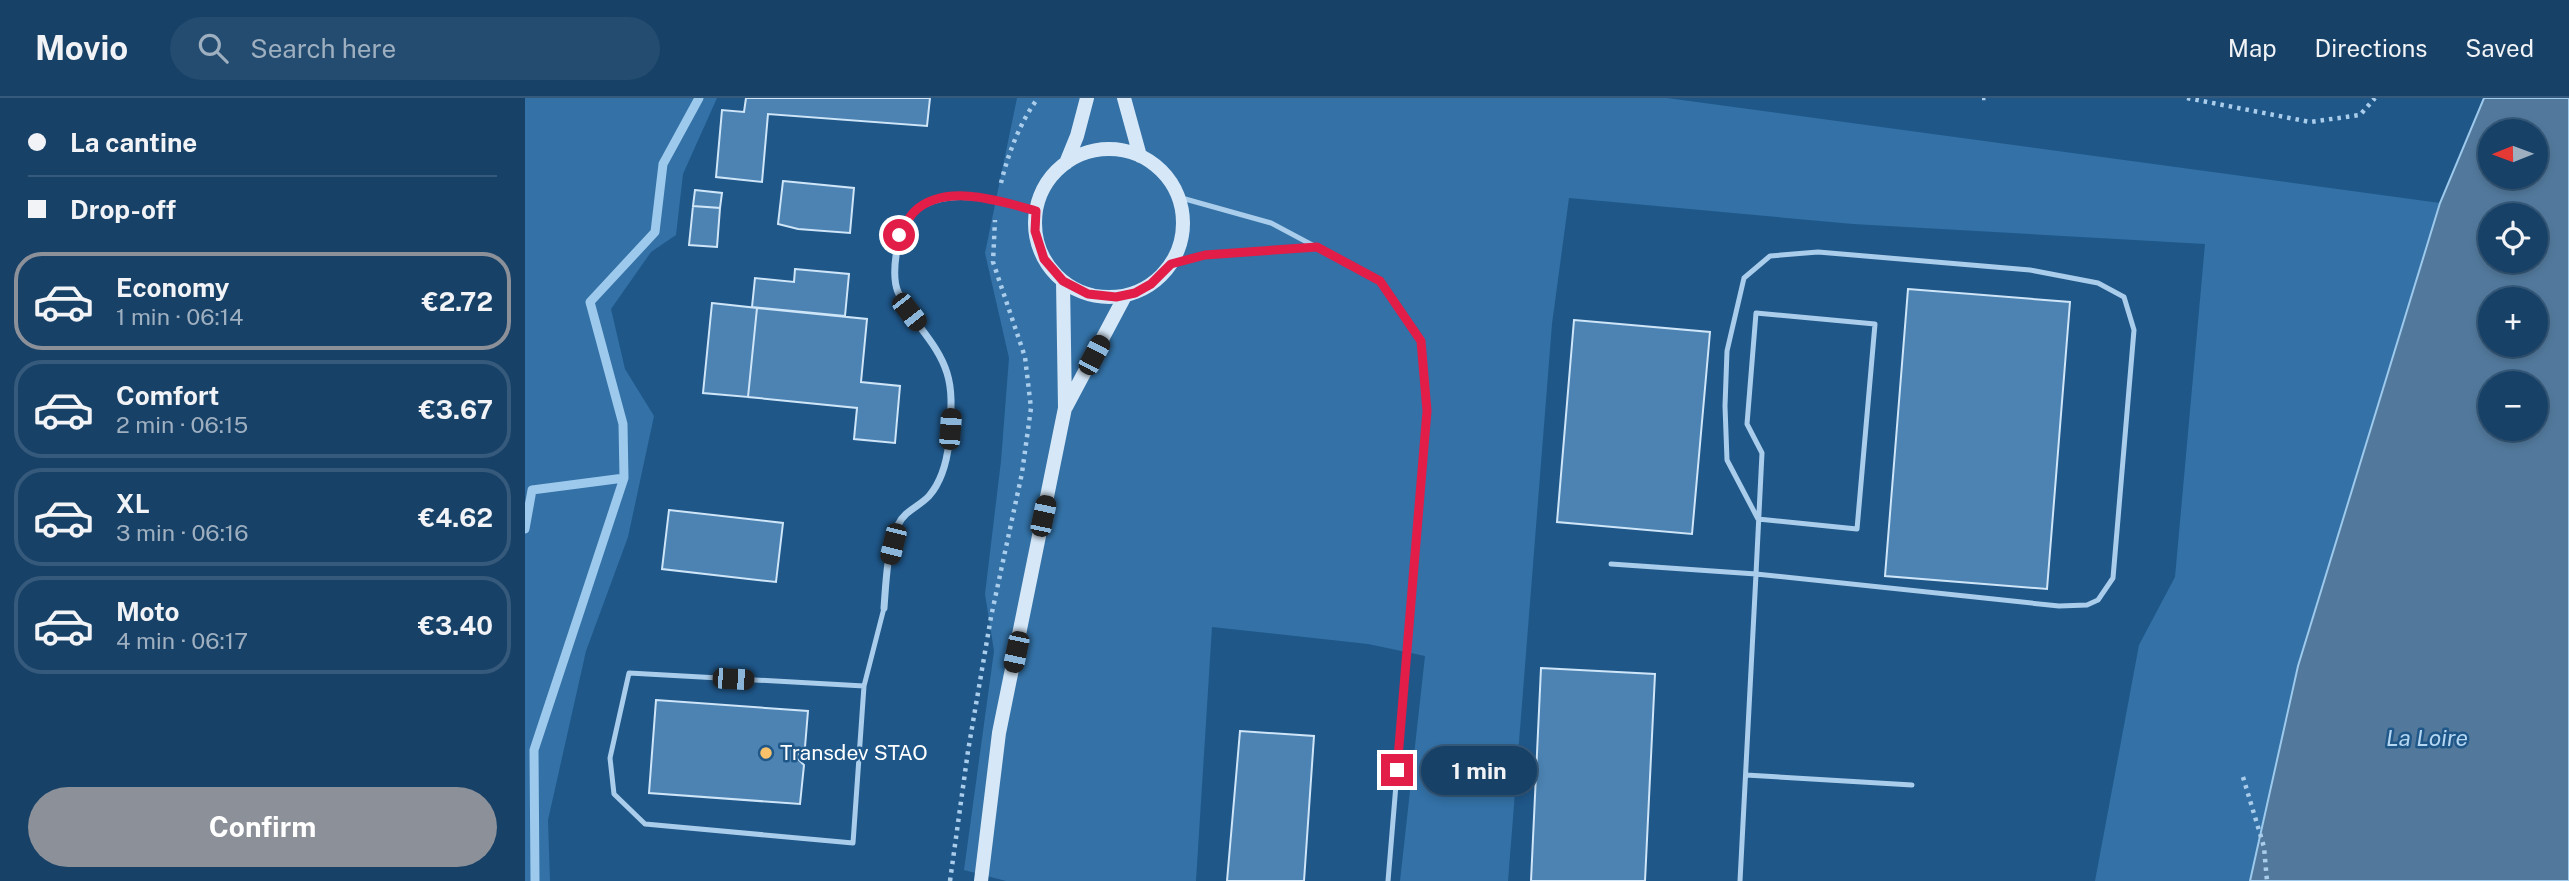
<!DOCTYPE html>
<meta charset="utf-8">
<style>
body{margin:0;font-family:"Public Sans",sans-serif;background:#244c70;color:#f1f3f6;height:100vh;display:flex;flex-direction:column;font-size:26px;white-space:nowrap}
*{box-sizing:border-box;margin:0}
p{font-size:23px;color:#9eafc0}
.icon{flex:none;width:38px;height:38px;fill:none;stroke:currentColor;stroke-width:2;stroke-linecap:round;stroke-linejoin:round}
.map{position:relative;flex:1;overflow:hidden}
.side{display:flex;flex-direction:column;background:#174167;width:525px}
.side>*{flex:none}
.hud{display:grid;align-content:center;height:154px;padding:0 28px;background:#174167}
.needle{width:46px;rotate:269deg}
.buttons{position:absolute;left:1953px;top:21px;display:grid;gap:14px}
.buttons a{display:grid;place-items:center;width:70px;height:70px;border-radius:50%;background:#174167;box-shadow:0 4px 10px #0003,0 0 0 2px #365a7b;font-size:35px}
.end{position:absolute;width:32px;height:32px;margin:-16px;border:9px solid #e11d48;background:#fff;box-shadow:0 0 0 4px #fff}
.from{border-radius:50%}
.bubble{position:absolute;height:49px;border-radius:24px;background:#174167;box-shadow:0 4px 10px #0003,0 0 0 2px #365a7b;font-size:23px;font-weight:700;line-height:49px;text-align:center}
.car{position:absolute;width:21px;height:42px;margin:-21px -10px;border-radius:9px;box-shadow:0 0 5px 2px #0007;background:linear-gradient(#222 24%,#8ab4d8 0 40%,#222 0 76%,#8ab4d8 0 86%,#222 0)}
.hud b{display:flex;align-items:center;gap:24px;height:66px;font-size:26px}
.hud b+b{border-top:2px solid #365a7b}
.hud i{width:18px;height:18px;background:#f1f3f6}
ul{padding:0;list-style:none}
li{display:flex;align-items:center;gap:21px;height:98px;margin:0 14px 10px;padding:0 14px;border:4px solid #365a7b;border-radius:28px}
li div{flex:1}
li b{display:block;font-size:26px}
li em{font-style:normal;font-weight:700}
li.current{border-color:#8c9099}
li>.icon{width:63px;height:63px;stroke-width:1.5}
.primary-button{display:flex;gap:14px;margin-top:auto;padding:14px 28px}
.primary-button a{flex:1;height:80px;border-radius:42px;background:#8c9099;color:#fff;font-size:28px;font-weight:700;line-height:80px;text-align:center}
header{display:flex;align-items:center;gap:42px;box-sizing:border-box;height:98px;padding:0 35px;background:#174167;border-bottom:2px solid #365a7b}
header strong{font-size:33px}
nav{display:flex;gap:38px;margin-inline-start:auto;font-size:24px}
.search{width:490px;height:63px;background:#244c70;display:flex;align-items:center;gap:18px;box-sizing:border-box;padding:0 24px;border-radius:38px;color:#9eafc0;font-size:26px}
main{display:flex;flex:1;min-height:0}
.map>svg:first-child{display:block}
.green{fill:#3371a6}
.water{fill:#52799c;stroke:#9dc9ec;stroke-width:2;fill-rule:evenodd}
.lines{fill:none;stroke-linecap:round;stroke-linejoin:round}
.stream{stroke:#9dc9ec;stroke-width:9}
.building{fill:#4c83b2;stroke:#cfe5f8;stroke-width:2}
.path{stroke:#aacdeb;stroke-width:4.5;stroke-dasharray:3.5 5;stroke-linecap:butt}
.service{stroke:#aacdeb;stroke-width:5}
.minor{stroke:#aacdeb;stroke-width:7}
.secondary{stroke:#d6e8f8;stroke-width:14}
.route{stroke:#e11d48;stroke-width:9}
.poi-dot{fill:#f9c26a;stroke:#1f5789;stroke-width:2.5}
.labels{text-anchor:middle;stroke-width:5;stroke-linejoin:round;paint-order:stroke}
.poi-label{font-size:21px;fill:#fff;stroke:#1f5789;text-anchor:start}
.water-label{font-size:23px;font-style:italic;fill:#b6d7f2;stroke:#1f5789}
</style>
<header>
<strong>Movio</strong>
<div class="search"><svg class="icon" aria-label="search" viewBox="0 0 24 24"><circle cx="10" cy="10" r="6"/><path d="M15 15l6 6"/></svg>Search here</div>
<nav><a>Map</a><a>Directions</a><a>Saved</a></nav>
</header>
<main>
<section class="side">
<div class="hud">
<b><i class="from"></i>La cantine</b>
<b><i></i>Drop-off</b>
</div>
<ul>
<li class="current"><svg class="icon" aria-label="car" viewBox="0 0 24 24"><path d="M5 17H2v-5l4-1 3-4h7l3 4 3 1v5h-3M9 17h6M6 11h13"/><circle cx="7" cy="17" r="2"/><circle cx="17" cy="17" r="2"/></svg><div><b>Economy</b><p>1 min · 06:14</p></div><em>€2.72</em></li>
<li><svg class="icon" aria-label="car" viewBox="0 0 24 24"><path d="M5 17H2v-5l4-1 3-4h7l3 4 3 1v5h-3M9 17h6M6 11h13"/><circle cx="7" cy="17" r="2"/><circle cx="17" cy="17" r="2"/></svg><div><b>Comfort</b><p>2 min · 06:15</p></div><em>€3.67</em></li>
<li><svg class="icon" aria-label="car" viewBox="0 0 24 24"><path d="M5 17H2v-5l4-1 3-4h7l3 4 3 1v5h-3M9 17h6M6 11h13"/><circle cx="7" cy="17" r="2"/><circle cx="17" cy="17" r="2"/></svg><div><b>XL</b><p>3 min · 06:16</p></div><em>€4.62</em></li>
<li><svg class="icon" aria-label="car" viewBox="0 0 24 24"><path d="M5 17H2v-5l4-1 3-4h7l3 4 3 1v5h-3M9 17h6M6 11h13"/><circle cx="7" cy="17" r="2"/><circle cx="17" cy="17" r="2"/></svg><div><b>Moto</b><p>4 min · 06:17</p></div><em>€3.40</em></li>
</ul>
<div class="primary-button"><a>Confirm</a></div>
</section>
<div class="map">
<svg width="2044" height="783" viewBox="0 0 2044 783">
<rect width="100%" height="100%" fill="#1f5789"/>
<!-- green -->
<path class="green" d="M0 0H192L158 76 151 137 126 154 86 211 100 271 129 318 103 439 61 553 23 722 25 783H0Z
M492 0H1142L1915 105 1773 568 1725 783H1570L1614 547 1650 479 1680 146 1328 126 1044 100 1027 226 983 783H875L900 558 843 546 687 529 671 783H481L439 772 469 553 460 496 476 363 484 260 460 155Z"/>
<!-- water -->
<path class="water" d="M1959 0H2044V783H1725L1773 568 1915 105ZM1965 33H2011V79H1965ZM1965 117H2011V163H1965ZM1965 201H2011V247H1965ZM1965 285H2011V331H1965Z"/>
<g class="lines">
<!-- stream -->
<path class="stream" d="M0 431 7 392 99 380
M10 783 9 652 99 380 98 326 65 204 130 134 138 66 174 0"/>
</g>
<!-- building -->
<path class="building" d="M221 0H405L402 28 243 16 237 84 191 79 197 12 219 14Z
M258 83 329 90 325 135 273 131 253 126Z
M170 92 197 95 195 110 168 108Z
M168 108 195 110 192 149 164 147Z
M270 171 324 176 320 218 227 209 230 180 269 184Z
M1383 191 1545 204 1522 491 1360 478Z
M187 205 232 210 223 299 178 295Z
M232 210 342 221 336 284 375 288 370 345 329 341 332 310 223 299Z
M1049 222 1185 234 1167 436 1032 424Z
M144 412 258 425 251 484 137 471Z
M1016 570 1130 576 1120 783H1006Z
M131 602 283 613 280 649 271 659 279 667 275 706 124 695Z
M715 633 789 638 779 783H702Z"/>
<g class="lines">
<!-- path -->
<path class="path" d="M1457 0H1463
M1662 0 1785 24 1835 17 1850 0
M476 85C483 56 495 24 513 0
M1718 679 1739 749 1742 783
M425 783 443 653 466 519 497 375 506 310 500 259 468 164 470 122"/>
<!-- service -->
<path class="service" d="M653 99 746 125 855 183 896 243 902 313 863 783
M646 166 680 157 791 149
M1233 421 1202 362 1200 308 1202 253 1219 180 1245 158 1293 154 1505 172 1573 185 1599 199 1609 232 1588 480 1573 502 1562 507 1534 508 1231 476 1237 355 1222 326 1231 215 1350 226 1332 431 1233 421
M1086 466 1231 476 1215 783
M104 575 339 588 328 745 120 726 89 696 85 660Z
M339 588 359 510
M1221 677 1387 687"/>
<!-- minor -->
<path class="minor" d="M359 510C361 483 362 452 373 427 379 413 395 408 404 398 417 383 422 362 424 344 425 321 429 297 422 275 412 243 386 224 373 194 367 180 370 161 373 146 386 78 464 99 511 113"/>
<!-- secondary -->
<path class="secondary" d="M599 0 615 58
M510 125a74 74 0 1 1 148 0a74 74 0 1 1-148 0Z
M541 65 552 38 562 0
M541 309 600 198
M456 783 474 635 540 310 538 183"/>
</g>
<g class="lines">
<!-- route -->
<path class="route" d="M374 137C379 130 383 120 389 114 419 84 476 103 511 113L510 133 519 161 538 183 563 196 591 199 610 195 626 186 646 166 680 157 792 149 855 183 896 243 902 313 872 672"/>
</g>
<!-- markers -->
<circle class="poi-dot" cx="241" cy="655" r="7"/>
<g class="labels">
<!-- poi labels -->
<g class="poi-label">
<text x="255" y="662">Transdev STAO</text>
</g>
<!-- water labels -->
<g class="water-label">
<text x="1902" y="648">La Loire</text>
</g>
</g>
</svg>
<div class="buttons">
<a><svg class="needle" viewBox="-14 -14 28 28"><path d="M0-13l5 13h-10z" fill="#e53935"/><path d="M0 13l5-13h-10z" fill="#9eafc0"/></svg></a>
<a><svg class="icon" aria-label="locate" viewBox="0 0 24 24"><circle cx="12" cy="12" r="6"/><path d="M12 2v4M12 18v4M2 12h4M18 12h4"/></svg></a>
<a>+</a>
<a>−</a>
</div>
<i class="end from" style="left:374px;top:137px"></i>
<i class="end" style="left:872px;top:672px"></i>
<div class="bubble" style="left:896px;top:648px;width:116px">1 min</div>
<i class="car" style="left:384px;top:214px;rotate:142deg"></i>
<i class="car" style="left:569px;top:257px;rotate:28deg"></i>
<i class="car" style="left:425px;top:331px;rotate:4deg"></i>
<i class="car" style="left:518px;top:418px;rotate:12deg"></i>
<i class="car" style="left:368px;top:446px;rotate:194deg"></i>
<i class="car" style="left:491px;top:554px;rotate:192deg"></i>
<i class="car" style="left:208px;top:581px;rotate:93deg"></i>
</div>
</main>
